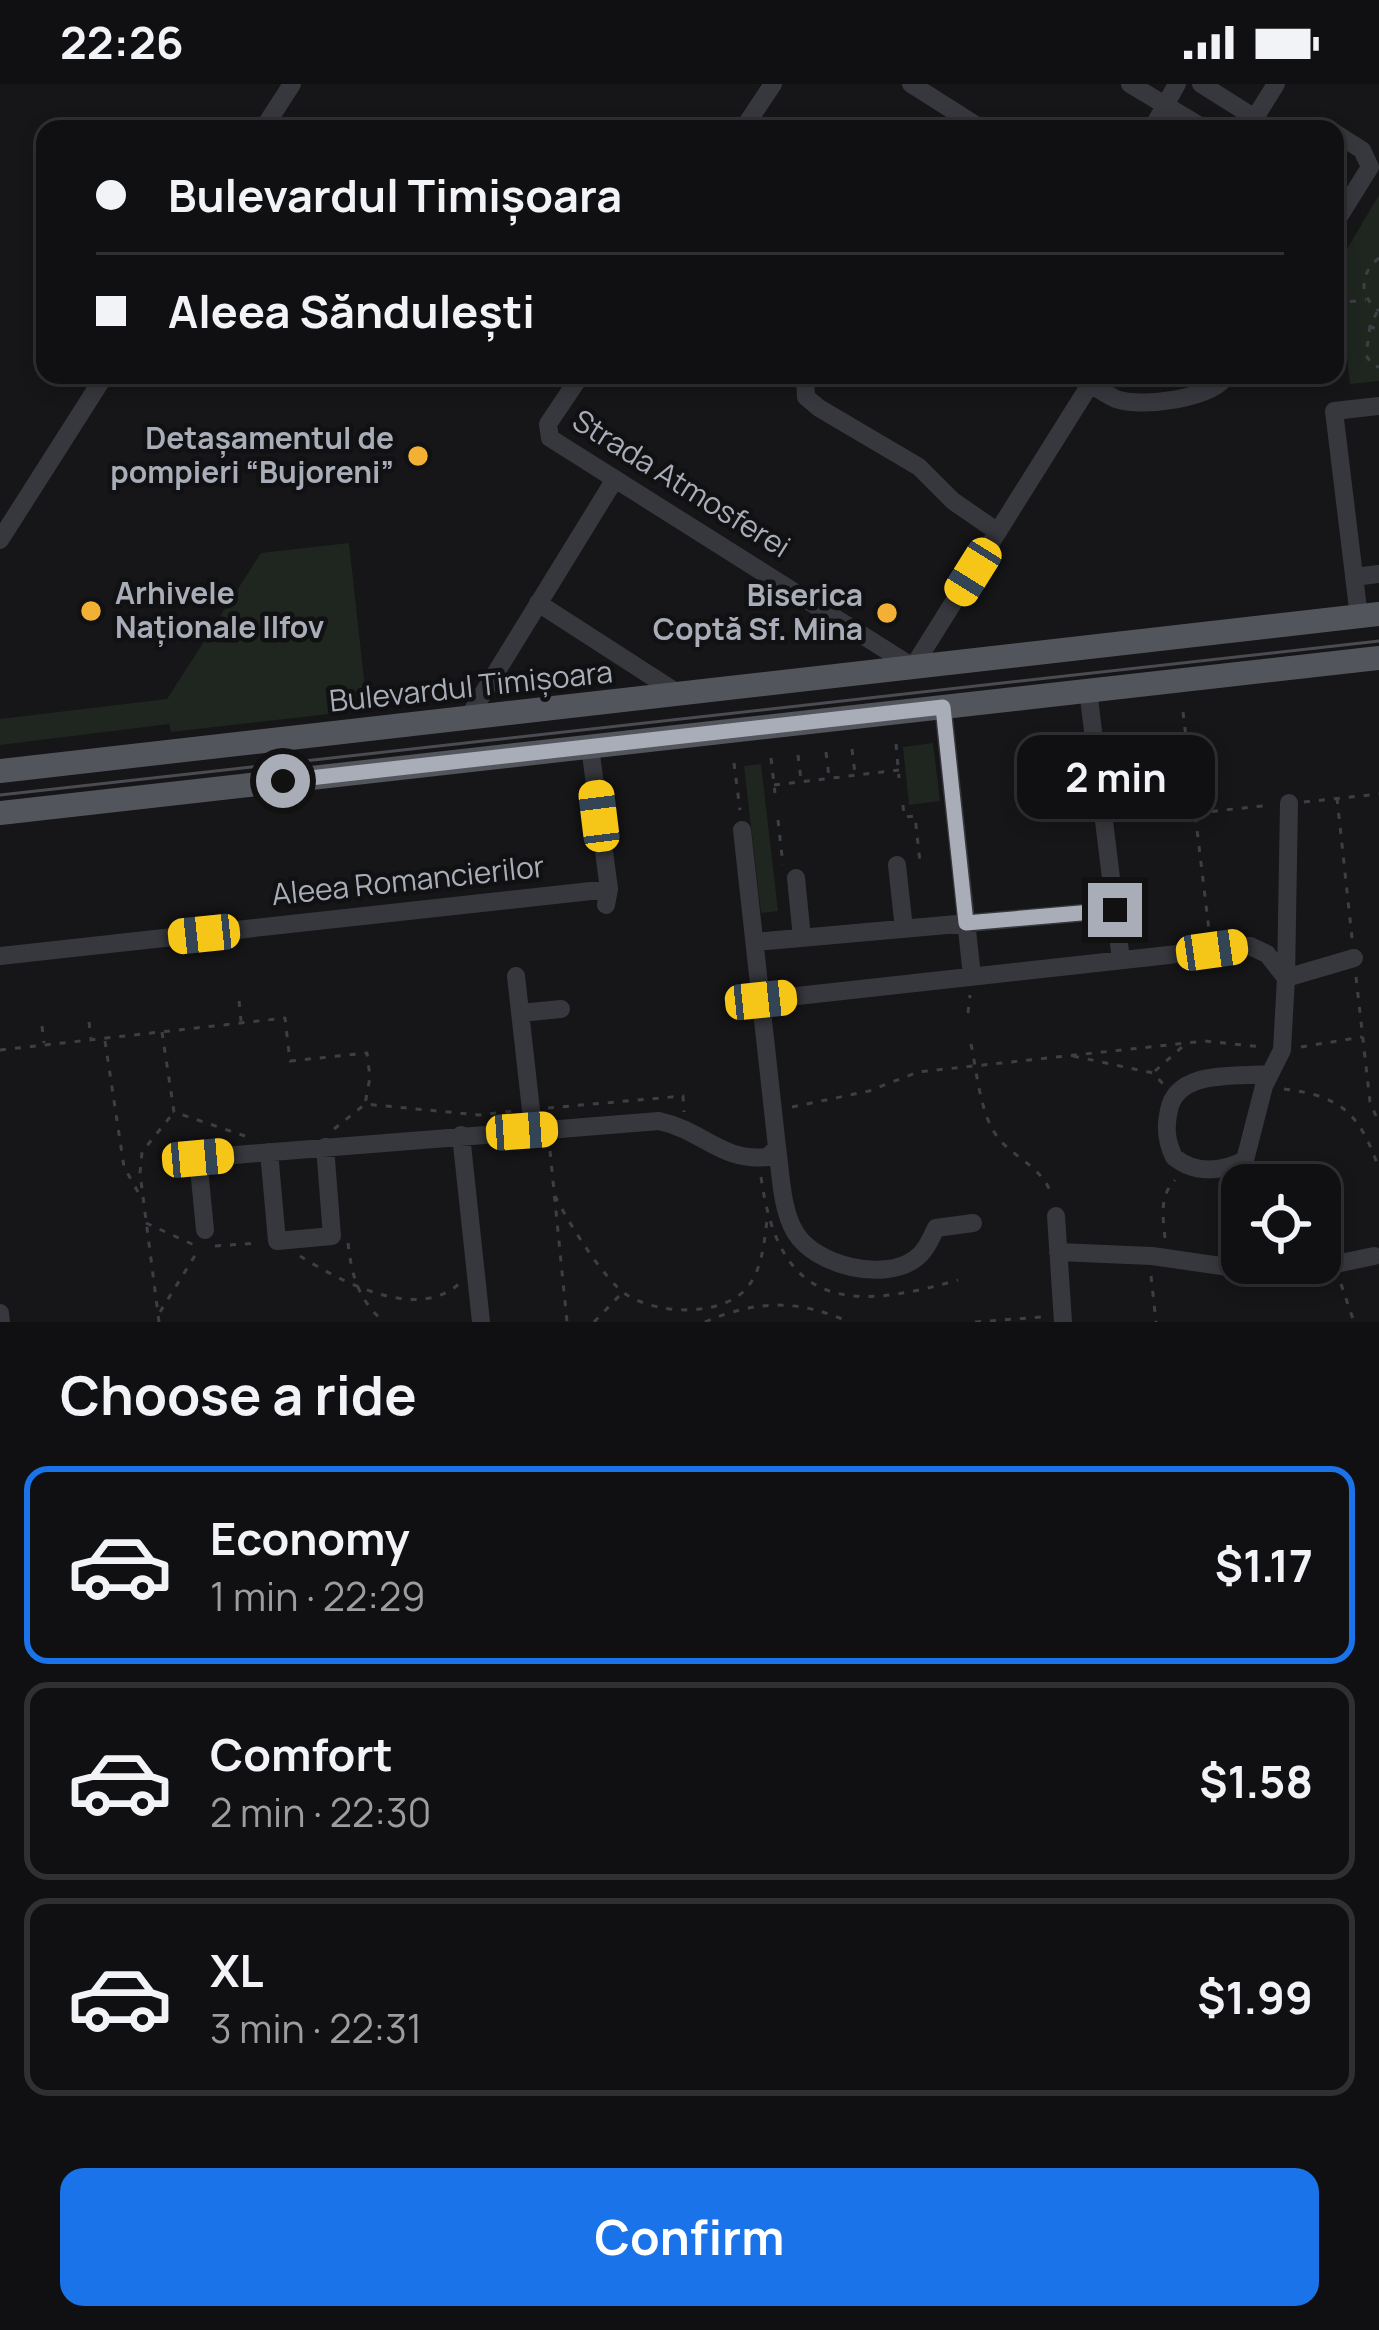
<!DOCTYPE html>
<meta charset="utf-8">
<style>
body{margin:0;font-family:Manrope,sans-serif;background:#1e1e20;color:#f1f3f6;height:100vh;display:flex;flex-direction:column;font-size:45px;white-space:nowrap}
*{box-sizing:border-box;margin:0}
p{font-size:39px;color:#9c9d9f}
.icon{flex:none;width:66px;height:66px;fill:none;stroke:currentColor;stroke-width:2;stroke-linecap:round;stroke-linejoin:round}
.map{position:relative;height:1238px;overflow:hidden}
.drawer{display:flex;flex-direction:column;background:#101012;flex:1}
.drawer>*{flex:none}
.guide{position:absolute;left:36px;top:36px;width:1308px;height:264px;border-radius:24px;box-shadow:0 6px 18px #0003,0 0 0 3px #303032;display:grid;align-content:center;height:264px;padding:0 60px;background:#101012}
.controls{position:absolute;left:1221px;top:1080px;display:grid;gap:24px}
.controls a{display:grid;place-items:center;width:120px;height:120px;border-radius:24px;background:#101012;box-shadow:0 6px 18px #0003,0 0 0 3px #303032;font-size:60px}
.end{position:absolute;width:54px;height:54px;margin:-27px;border:15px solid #a8adb8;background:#111;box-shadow:0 0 0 6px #111}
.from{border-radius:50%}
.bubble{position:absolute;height:84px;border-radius:24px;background:#101012;box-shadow:0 6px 18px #0003,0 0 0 3px #303032;font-size:39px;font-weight:700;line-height:84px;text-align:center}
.car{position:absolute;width:36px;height:72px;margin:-36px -18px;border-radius:15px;box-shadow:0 0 9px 3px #0007;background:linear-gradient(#f5c518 24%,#345 0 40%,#f5c518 0 76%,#345 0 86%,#f5c518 0)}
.guide b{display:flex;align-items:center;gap:42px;height:114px;font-size:45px}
.guide b+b{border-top:3px solid #303032}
.guide i{width:30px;height:30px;background:#f1f3f6}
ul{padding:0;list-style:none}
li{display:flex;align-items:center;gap:36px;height:198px;margin:0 24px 18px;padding:0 36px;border:6px solid #303032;border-radius:24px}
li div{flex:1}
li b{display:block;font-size:45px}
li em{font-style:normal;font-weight:700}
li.current{border-color:#1a73e8}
li>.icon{width:108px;height:108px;stroke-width:1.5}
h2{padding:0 60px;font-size:54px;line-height:144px}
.button{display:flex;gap:24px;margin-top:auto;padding:24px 60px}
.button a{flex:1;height:138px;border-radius:24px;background:#1a73e8;color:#fff;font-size:48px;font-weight:700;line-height:138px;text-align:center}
.status{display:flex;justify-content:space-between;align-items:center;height:84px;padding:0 60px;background:#101012;direction:ltr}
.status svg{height:33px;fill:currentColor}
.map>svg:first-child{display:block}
.green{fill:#1e261f}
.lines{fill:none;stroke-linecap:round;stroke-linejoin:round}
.path{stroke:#3d3f44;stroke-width:3;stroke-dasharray:6 9;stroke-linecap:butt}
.minor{stroke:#37383d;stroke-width:18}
.major{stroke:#53555c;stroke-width:24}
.tram{stroke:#4a4c52;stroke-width:3}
.route{stroke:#a8adb8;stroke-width:15}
.poi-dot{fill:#f2b134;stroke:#111113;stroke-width:4.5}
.labels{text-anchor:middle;stroke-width:9;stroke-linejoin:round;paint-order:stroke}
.poi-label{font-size:30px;font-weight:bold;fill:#a8adb8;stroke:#111113;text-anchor:end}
.street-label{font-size:30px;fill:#a8adb8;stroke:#111113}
</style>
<div class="status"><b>22:26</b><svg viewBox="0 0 49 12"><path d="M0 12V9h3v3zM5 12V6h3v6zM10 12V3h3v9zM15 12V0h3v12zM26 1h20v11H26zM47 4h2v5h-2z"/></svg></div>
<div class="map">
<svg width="1379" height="1238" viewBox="0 0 1379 1238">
<rect width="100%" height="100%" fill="#161618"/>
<!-- green -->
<path class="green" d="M1379 111V297L1350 300 1342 228 1335 223 1339 203 1335 200V185Z
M349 459 366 613 354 615 355 627 171 648 169 640 0 661V635L167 615 261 469Z
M933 659 940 717 909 721 903 663Z
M761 680 778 827 761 829 744 682Z"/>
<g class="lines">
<!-- path -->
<path class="path" d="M1305 38 1315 44
M1379 174C1359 190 1359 212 1379 227
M1335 219 1366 216
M1377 228 1370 242 1379 247
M1370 242 1366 271 1372 281 1379 283
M1183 628 1209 846
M896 660 899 694
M852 665 855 690
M826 668 829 693
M798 671 801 696
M771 674 775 709
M734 679 740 726
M774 701 899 686
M1337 714 1352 854
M1304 718 1379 710
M903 721 904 733 915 732 920 778 915 779
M1197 729 1271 721
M778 736 783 781
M1356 893 1370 1018 1379 1039
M239 917 241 937
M968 929 970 911
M89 938 91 954
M42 942 44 959
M162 948 174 1028 245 1052
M105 957 124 1083 142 1115
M971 960C977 988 980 1032 999 1055 1016 1075 1045 1085 1052 1113
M1301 963 1362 953
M0 966 285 934 290 977 367 969 370 993 365 1020 479 1031 514 1027
M1073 972 1153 989 1164 1001
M1155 987 1183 962
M1284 1005C1342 1012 1360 1030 1379 1085
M792 1023 869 1007 918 988 1205 957 1262 963
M548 1024 683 1012 684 1028
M334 1045 364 1021
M550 1067 567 1238
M1259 1089 1267 1101
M761 1093C779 1223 847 1228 958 1196
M555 1112C568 1138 604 1196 627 1211 657 1230 717 1233 744 1207 762 1189 764 1160 767 1136
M146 1139 194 1161
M1165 1154C1163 1133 1159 1112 1175 1096
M348 1159C352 1193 358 1215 384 1238
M215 1162 259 1159
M300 1172C343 1199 418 1238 460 1199
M1151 1192 1156 1238
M1341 1200 1354 1238
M160 1228 199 1165
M159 1238 140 1089 142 1068 174 1028
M594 1238 621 1210
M705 1238C756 1216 798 1215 849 1238
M975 1238 1042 1233"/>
<!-- minor -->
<path class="minor" d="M911 0 982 45
M1130 0 1205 45
M1201 0 1255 34
M263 45 292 0
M743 45 773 0
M1152 45 1177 0
M1248 45 1276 0
M1335 49 1362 66 1370 83 1335 139
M581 291 548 340 550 354 913 583 1096 291
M805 291 806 313 819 324 919 383 953 417 998 448
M1090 300C1099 305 1107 311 1116 315 1142 324 1213 315 1227 291
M0 456 105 291
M1354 493 1379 490
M538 519 679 610
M1359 533 1334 327 1379 322
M1088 606 1121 876
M943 623 972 892
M468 634 615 395
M590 663 609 805 606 821
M1289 719 1286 894 1354 874
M897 781 904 845
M796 794 802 854
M755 858 1115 826
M0 872 609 805
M516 892 531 1026
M761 916 1250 862 1267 870 1286 894 1282 966 1264 1002 1245 1076C1221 1088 1195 1090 1174 1073 1166 1057 1165 1043 1169 1026 1177 985 1236 993 1269 990
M520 929 561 925
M461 1051 481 1238
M777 1063C781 1090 781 1124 795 1148 815 1182 884 1198 915 1175 926 1167 930 1156 936 1144L973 1139
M269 1068 277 1157 332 1152 325 1063
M1056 1132 1063 1238
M205 1146 198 1074 659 1037C704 1047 721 1078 768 1073L777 1063 742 746
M1058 1168 1152 1172 1283 1191 1374 1172
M0 1229 1 1238"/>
<!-- major -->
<path class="major" d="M0 687 1379 530
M0 729 1379 574"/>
<!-- tram -->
<path class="tram" d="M0 711 1379 557"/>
</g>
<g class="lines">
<!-- route -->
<path class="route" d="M283 697 943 623 966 839 1115 826"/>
</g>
<!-- markers -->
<g class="poi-dot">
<circle cx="418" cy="372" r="12"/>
<circle cx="91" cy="527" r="12"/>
<circle cx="887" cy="529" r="12"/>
</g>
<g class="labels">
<!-- poi labels -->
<g class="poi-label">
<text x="394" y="365">Detașamentul de<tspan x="394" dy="34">pompieri “Bujoreni”</tspan></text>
<text x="115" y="520" text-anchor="start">Arhivele<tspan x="115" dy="34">Naționale Ilfov</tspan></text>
<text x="863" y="522">Biserica<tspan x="863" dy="34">Coptă Sf. Mina</tspan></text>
</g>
<!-- street labels -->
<g class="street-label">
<text transform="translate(681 400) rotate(32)" y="10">Strada Atmosferei</text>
<text transform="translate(471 603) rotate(-6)" y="10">Bulevardul Timișoara</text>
<text transform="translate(408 797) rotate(-6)" y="10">Aleea Romancierilor</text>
</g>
</g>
</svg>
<div class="controls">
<a><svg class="icon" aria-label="locate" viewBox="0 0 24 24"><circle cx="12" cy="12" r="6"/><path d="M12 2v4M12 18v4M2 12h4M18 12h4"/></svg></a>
</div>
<i class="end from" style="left:283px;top:697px"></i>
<i class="end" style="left:1115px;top:826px"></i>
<div class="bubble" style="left:1017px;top:651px;width:198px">2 min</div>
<i class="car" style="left:973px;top:488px;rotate:212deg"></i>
<i class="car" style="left:599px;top:732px;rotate:353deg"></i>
<i class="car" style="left:204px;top:850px;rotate:264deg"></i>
<i class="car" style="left:1212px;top:866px;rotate:82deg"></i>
<i class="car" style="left:761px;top:916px;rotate:84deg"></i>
<i class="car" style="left:522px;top:1047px;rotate:86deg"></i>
<i class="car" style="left:198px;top:1074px;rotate:85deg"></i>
<div class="guide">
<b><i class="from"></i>Bulevardul Timișoara</b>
<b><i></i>Aleea Săndulești</b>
</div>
</div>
<section class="drawer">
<h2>Choose a ride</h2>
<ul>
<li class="current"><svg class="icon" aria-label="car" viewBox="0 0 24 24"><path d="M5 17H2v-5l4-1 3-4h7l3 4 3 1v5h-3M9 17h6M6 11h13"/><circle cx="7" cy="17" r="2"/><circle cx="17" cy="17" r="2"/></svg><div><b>Economy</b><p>1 min · 22:29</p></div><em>$1.17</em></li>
<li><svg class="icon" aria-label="car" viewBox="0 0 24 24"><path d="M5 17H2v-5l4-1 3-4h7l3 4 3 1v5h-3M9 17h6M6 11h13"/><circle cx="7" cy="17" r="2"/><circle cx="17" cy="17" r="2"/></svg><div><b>Comfort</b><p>2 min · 22:30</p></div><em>$1.58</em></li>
<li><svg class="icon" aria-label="car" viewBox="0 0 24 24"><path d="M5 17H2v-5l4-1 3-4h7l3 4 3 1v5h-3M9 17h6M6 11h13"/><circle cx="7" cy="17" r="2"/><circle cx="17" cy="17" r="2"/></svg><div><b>XL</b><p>3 min · 22:31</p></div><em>$1.99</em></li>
</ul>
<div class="button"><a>Confirm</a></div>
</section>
